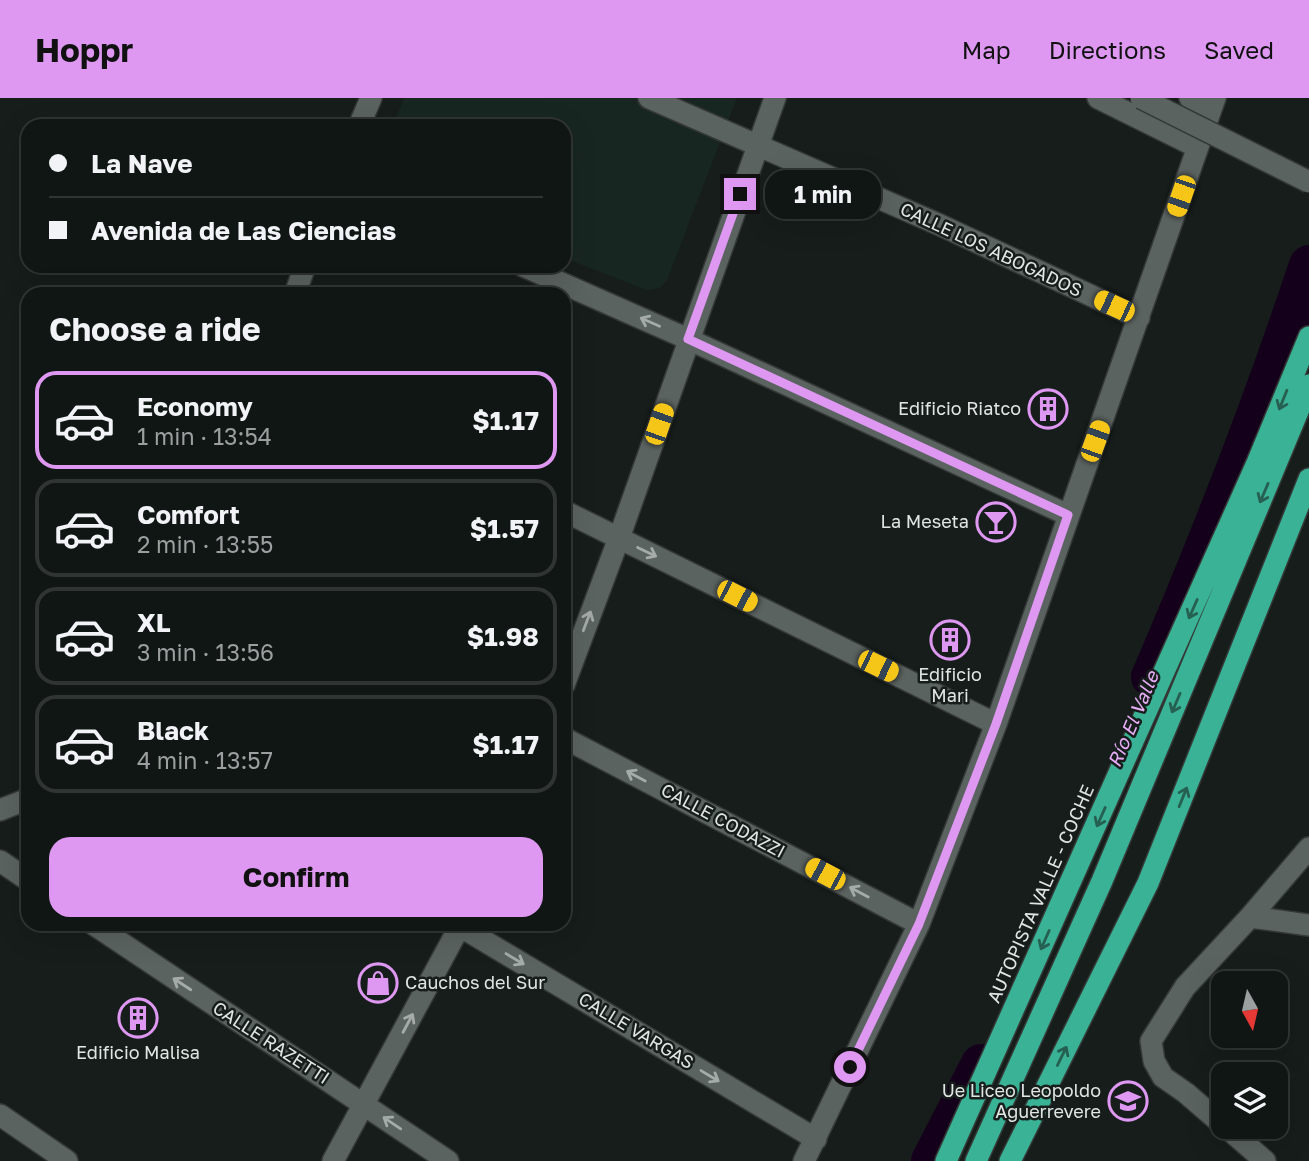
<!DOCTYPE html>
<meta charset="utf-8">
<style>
body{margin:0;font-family:"Golos Text",sans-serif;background:#1e2322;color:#f1f3f6;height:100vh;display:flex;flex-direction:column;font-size:26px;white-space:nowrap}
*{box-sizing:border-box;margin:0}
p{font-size:23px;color:#9c9fa0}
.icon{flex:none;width:38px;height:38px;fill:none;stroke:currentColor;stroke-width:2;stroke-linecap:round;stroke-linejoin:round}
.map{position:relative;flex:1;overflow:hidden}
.panel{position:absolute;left:21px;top:189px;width:550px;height:644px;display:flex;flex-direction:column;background:#101614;border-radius:21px;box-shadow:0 7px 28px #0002,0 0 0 2px #303534}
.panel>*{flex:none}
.guide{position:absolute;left:21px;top:21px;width:550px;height:154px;border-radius:21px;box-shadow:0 7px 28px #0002,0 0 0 2px #303534;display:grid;align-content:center;height:154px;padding:0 28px;background:#101614}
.needle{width:46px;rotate:172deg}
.tools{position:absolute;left:1211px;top:873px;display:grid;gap:14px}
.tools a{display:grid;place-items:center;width:77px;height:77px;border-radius:14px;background:#101614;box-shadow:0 7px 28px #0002,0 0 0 2px #303534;font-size:35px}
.end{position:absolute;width:32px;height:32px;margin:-16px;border:9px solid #de98f2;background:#111;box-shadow:0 0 0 4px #111}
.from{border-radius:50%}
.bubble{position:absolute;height:49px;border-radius:21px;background:#101614;box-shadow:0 7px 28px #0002,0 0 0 2px #303534;font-size:23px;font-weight:700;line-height:49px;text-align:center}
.car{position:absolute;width:21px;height:42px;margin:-21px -10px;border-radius:9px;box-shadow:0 0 5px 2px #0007;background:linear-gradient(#f5c518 24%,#345 0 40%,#f5c518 0 76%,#345 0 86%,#f5c518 0)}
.guide b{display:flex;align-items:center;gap:24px;height:66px;font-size:26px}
.guide b+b{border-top:2px solid #303534}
.guide i{width:18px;height:18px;background:#f1f3f6}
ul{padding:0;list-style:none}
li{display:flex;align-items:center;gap:21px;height:98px;margin:0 14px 10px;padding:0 14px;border:4px solid #303534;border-radius:21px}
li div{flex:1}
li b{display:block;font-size:26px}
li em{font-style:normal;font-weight:700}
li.active{border-color:#de98f2}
li>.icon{width:63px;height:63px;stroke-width:1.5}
h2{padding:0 28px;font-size:32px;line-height:84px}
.cta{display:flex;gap:14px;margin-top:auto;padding:14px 28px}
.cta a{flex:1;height:80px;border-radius:21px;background:#de98f2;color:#111;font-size:28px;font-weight:700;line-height:80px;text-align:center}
header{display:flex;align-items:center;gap:42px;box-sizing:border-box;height:98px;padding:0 35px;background:#de98f2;color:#111}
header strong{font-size:33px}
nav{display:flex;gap:38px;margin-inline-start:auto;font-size:24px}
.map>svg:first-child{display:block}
.built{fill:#182622}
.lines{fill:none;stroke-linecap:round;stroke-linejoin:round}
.river{stroke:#14001a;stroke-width:40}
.minor-casing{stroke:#343837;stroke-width:24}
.highway-casing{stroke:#343837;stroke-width:24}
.minor{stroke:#5b6360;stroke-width:21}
.highway{stroke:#3ab295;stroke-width:21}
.minor-bridge-casing{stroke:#343837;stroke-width:24;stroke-linecap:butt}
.minor-bridge{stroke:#5b6360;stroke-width:21}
.oneway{stroke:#a5aba9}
.oneway2{stroke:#266052}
.route{stroke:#de98f2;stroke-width:9}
.labels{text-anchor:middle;stroke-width:5;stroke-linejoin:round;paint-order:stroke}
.street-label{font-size:18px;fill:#e1e6e5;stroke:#161d1b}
.poi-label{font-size:18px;fill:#e1e6e5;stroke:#161d1b;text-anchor:end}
.water-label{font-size:19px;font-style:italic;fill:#e7adf7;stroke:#161d1b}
</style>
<header>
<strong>Hoppr</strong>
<nav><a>Map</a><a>Directions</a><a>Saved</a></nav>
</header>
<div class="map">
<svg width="1309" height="1063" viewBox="0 0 1309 1063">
<rect width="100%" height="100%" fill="#161d1b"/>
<!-- built -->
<path class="built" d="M404 0H737L667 182 660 190 647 192 564 160V28H393Z"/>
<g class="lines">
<!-- river -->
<path class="river" d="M1151 579C1210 442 1262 309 1309 167
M931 1063 981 966"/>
<!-- minor casing -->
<g class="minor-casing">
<path id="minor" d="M649 0 938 126 1139 220
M1098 0 1197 49
M1190 0 1211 10
M359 28 371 0
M523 168 688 241 1068 417
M295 196 305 168
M564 413 996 626
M564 587 619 440 775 0
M564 640 919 826
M0 712 28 701
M0 763 28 782
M1250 819 1309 827
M93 826 448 1063
M456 826 816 1041
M0 1017 67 1063
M1223 1027 1186 995 1163 979 1154 963 1151 943 1185 889 1250 819 1309 750
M1226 1029 1265 1063
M333 1063 461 826
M804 1063 919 826 996 626 1215 0"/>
</g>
<!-- highway casing -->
<g class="highway-casing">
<path id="highway" d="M946 1063 1257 365 1309 239
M976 1063 1102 783 1309 287
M1010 1063 1148 785 1309 381"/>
</g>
<!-- minor -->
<use href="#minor" class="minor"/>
<!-- highway -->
<use href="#highway" class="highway"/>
<!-- minor-bridge casing -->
<g class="minor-bridge-casing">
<path id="minor-bridge" d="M1141 0 1309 84"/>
</g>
<!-- minor-bridge -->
<use href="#minor-bridge" class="minor-bridge"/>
</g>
<!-- one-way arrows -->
<defs><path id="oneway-shaft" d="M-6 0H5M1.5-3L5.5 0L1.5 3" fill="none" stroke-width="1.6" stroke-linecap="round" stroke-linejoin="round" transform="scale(1.75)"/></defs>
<g class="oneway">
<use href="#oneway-shaft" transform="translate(650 224) rotate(-156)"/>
<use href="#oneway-shaft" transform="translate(647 454) rotate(26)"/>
<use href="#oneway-shaft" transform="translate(587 523) rotate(-69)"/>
<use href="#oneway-shaft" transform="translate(636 678) rotate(-152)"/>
<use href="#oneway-shaft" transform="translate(859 794) rotate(-152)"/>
<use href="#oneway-shaft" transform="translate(515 861) rotate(31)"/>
<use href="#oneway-shaft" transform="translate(182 886) rotate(-147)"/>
<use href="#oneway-shaft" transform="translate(408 925) rotate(-62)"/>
<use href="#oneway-shaft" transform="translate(710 978) rotate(31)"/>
<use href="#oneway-shaft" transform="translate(392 1025) rotate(-146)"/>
</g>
<g class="oneway2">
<use href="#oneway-shaft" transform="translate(1283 302) rotate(112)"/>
<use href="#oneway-shaft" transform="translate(1264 395) rotate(113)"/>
<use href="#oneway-shaft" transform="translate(1193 511) rotate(114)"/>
<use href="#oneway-shaft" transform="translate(1176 605) rotate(113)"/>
<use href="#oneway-shaft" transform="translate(1183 699) rotate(-68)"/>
<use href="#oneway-shaft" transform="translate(1101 719) rotate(114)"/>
<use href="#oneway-shaft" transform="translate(1045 842) rotate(114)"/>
<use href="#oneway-shaft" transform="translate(1062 958) rotate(-64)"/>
</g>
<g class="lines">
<!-- route -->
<path class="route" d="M740 96 688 241 1068 417 996 626 919 826 850 969"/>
</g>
<!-- icons -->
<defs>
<g id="building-ring" transform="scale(2.0125)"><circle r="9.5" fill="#161d1b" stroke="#de98f2" stroke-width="1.5"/><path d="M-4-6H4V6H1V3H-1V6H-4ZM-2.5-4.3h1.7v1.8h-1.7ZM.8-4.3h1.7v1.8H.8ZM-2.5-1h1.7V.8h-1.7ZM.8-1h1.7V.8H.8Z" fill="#de98f2"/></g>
<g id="bar-ring" transform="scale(2.0125)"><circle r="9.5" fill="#161d1b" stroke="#de98f2" stroke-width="1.5"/><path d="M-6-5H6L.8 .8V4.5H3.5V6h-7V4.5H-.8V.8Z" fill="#de98f2"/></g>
<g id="shop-ring" transform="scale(2.0125)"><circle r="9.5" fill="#161d1b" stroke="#de98f2" stroke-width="1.5"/><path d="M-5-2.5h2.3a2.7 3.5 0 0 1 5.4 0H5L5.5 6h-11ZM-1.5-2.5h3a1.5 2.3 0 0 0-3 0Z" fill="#de98f2"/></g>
<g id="school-ring" transform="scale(2.0125)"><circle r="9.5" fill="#161d1b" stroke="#de98f2" stroke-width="1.5"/><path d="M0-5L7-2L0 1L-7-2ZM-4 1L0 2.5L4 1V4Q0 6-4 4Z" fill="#de98f2"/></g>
</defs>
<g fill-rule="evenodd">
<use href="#building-ring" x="1048" y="311"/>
<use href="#bar-ring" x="996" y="424"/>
<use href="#building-ring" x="950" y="542"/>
<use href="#shop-ring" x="378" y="885"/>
<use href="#building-ring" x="138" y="920"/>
<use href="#school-ring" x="1128" y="1003"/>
</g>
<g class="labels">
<!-- street labels -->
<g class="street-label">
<text transform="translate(991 152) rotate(25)" y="6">CALLE LOS ABOGADOS</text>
<text transform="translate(723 723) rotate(28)" y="6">CALLE CODAZZI</text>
<text transform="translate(1041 796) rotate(-66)" y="6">AUTOPISTA VALLE - COCHE</text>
<text transform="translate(636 933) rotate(31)" y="6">CALLE VARGAS</text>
<text transform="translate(271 945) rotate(33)" y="6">CALLE RAZETTI</text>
</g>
<!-- poi labels -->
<g class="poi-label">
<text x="1021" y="317">Edificio Riatco</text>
<text x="969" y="430">La Meseta</text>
<text x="950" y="583" text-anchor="middle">Edificio<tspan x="950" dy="21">Mari</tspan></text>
<text x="405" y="891" text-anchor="start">Cauchos del Sur</text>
<text x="138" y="961" text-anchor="middle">Edificio Malisa</text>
<text x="1101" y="999">Ue Liceo Leopoldo<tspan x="1101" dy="21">Aguerrevere</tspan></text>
</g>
<!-- water labels -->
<g class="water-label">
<text transform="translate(1133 621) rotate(-67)" y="7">Río El Valle</text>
</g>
</g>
</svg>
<div class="tools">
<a><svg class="needle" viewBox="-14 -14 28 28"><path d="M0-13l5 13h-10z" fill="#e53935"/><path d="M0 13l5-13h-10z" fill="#9c9fa0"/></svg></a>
<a><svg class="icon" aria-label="layers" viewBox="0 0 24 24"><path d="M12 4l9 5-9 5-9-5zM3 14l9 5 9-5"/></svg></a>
</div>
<i class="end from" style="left:850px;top:969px"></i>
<i class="end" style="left:740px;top:96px"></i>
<div class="bubble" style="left:765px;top:72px;width:116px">1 min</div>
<i class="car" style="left:1181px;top:98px;rotate:199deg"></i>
<i class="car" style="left:1114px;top:208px;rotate:295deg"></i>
<i class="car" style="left:659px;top:326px;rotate:19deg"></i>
<i class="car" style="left:1095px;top:343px;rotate:20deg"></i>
<i class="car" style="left:737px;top:498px;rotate:117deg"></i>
<i class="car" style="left:878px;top:568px;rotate:116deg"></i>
<i class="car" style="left:825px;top:776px;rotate:298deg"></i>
<div class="guide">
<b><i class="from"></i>La Nave</b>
<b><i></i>Avenida de Las Ciencias</b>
</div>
<section class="panel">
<h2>Choose a ride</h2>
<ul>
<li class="active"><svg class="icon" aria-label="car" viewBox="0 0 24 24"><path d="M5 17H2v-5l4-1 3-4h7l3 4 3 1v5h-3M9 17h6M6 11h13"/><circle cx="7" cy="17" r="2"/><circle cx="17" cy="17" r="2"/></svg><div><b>Economy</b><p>1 min · 13:54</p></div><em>$1.17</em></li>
<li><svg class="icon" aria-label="car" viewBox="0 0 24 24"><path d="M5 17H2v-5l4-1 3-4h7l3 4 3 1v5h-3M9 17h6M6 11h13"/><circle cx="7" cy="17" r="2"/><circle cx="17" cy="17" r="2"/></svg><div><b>Comfort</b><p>2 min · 13:55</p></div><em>$1.57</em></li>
<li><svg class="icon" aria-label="car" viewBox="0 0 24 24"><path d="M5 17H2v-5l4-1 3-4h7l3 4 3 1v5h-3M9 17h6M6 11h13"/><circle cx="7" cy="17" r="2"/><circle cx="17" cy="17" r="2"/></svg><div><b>XL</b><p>3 min · 13:56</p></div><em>$1.98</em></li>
<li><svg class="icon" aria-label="car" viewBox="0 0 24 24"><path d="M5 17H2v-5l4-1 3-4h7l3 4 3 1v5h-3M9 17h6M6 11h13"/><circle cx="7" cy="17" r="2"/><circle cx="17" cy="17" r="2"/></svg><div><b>Black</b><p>4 min · 13:57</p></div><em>$1.17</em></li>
</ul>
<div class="cta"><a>Confirm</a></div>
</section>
</div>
